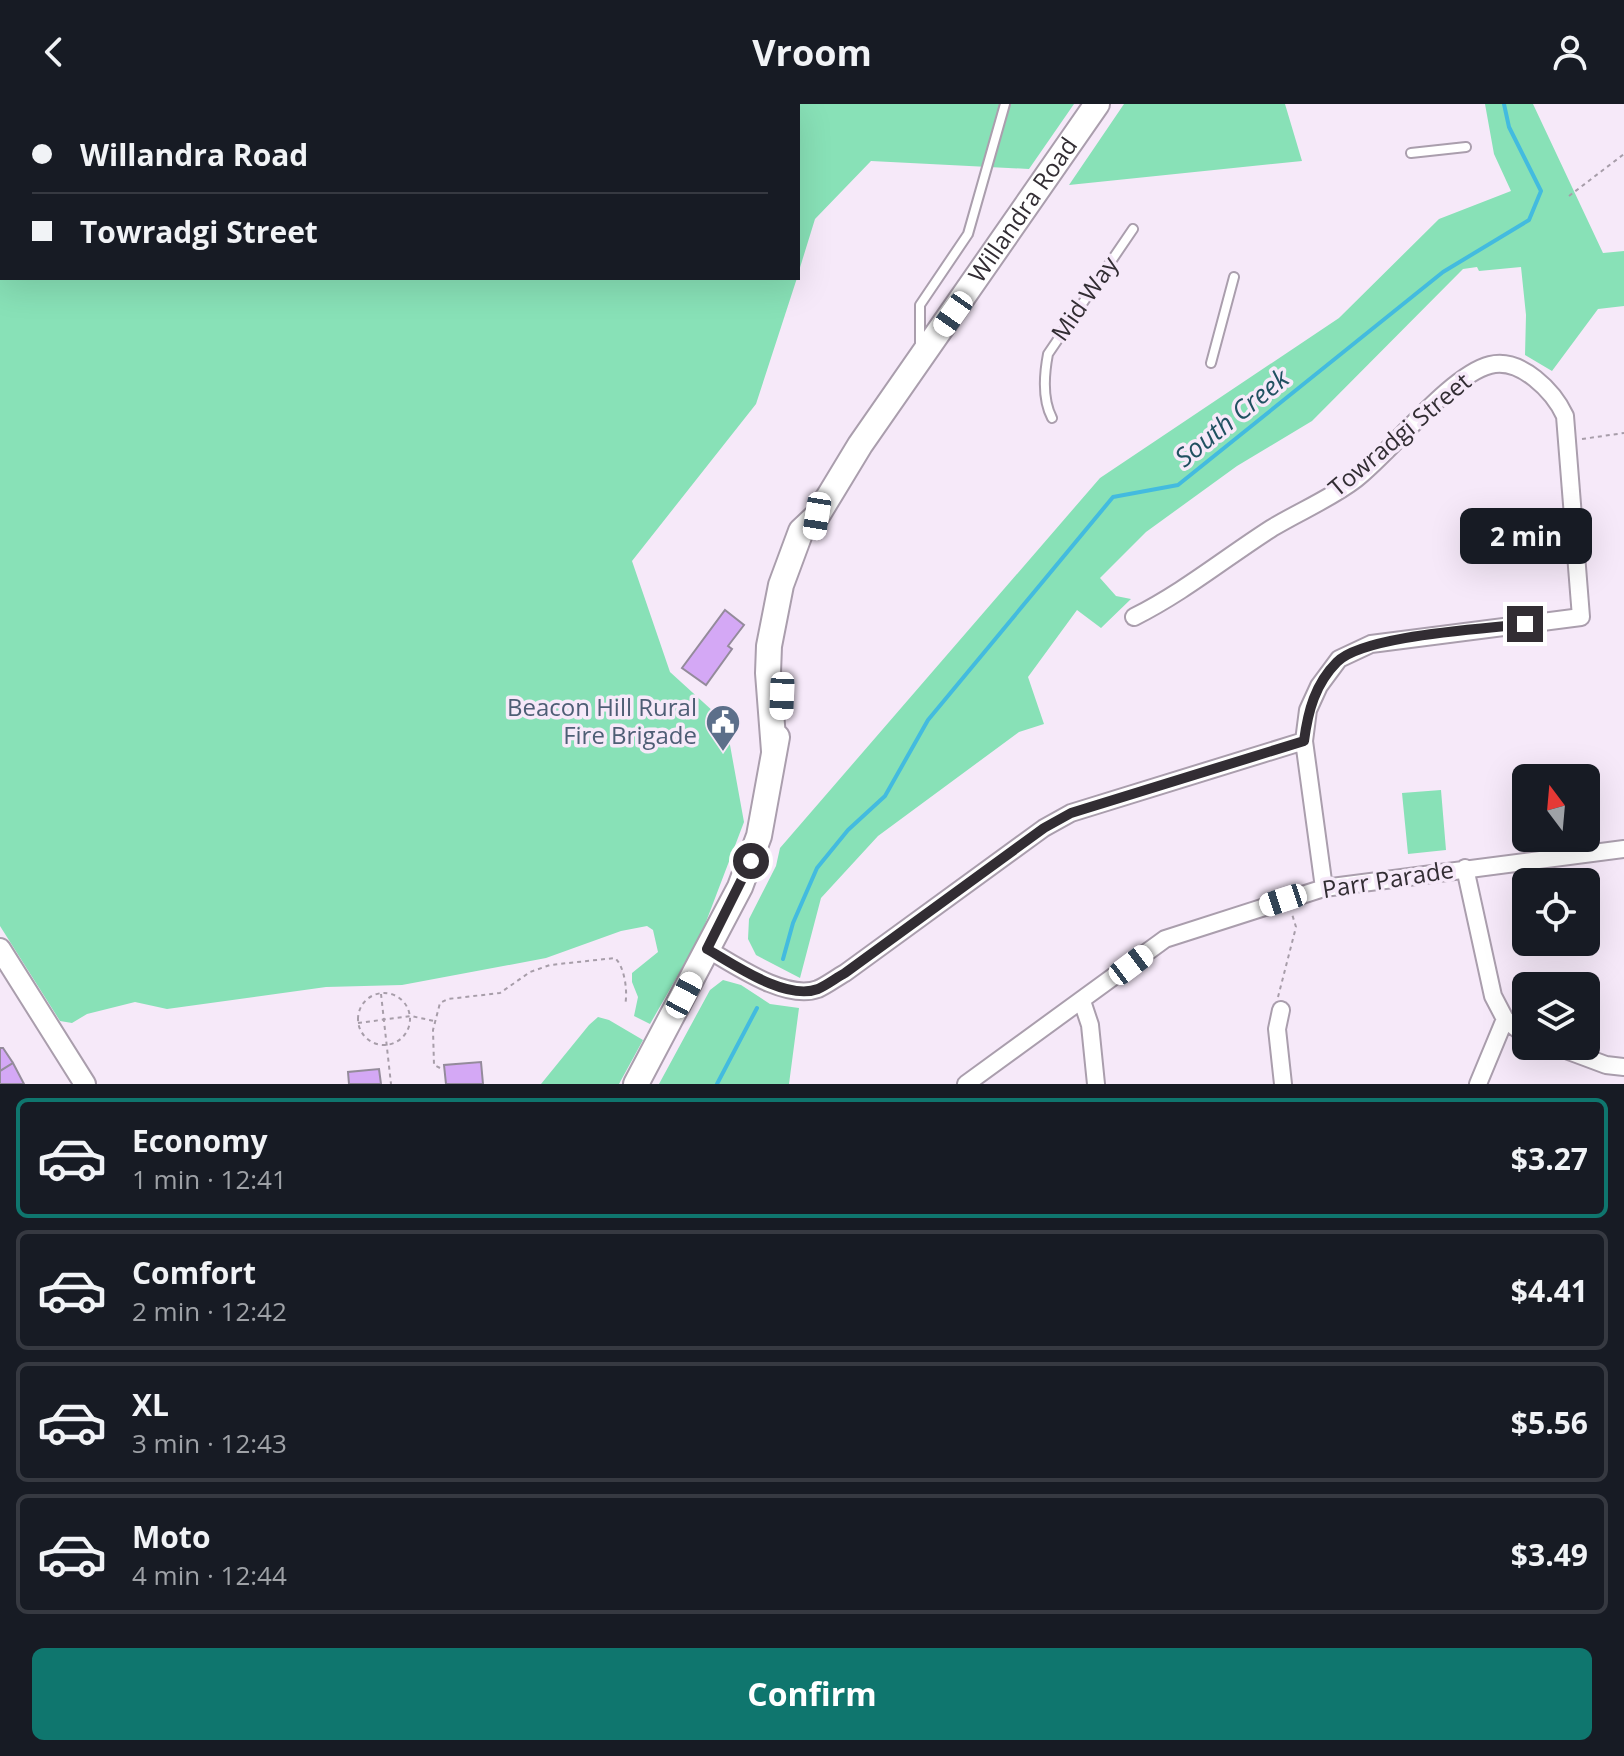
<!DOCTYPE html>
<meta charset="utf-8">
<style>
body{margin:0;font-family:"Open Sans",sans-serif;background:#242831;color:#f1f3f6;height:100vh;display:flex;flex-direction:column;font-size:30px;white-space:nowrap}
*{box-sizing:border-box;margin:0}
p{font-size:26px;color:#9ea1a6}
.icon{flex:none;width:44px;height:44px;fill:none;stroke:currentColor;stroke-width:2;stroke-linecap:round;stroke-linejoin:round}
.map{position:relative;height:980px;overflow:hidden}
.drawer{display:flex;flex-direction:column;background:#171b24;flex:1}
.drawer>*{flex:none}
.hud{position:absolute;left:0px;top:0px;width:800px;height:176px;box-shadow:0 8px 32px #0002;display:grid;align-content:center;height:176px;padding:0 32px;background:#171b24}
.needle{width:52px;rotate:344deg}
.controls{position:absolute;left:1512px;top:660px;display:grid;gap:16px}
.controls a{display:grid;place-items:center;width:88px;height:88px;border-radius:12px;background:#171b24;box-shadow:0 8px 32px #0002;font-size:40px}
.end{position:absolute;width:36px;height:36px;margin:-18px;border:10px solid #322d33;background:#fff;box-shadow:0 0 0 4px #fff}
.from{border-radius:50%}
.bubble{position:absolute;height:56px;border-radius:12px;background:#171b24;box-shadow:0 8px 32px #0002;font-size:26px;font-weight:700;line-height:56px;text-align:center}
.car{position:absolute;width:24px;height:48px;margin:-24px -12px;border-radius:10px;box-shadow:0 0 6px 2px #0007;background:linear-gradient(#fff 24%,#345 0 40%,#fff 0 76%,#345 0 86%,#fff 0)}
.hud b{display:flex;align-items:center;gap:28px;height:76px;font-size:30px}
.hud b+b{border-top:2px solid #363941}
.hud i{width:20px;height:20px;background:#f1f3f6}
ul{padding:14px 0 0;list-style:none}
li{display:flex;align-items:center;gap:24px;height:120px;margin:0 16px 12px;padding:0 16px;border:4px solid #363941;border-radius:12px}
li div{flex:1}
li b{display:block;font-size:30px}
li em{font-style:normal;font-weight:700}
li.selected{border-color:#0f766e}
li>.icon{width:72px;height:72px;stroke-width:1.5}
.primary-button{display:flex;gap:16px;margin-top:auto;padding:16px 32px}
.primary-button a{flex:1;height:92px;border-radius:12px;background:#0f766e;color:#fff;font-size:32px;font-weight:700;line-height:92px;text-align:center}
header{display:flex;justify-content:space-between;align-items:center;height:104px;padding:0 32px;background:#171b24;font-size:36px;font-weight:700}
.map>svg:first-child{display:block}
.green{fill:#88e1b7}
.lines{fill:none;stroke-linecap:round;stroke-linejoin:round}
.stream{stroke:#43bbdf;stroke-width:4}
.building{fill:#d4a8f5;stroke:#948b9b;stroke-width:2}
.service-casing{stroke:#aa9ead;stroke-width:12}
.minor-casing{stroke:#aa9ead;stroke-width:20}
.tertiary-casing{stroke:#aa9ead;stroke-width:24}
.secondary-casing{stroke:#aa9ead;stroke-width:28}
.path{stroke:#a79da9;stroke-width:2;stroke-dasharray:4 4;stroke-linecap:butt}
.service{stroke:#fff;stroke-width:8}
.minor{stroke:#fff;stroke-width:16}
.tertiary{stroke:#fff;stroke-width:20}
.secondary{stroke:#fff;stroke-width:24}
.route{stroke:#322d33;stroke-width:10}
.labels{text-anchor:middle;stroke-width:7;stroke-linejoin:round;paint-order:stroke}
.street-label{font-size:24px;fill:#322d33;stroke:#f6e9f9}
.service-label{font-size:24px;fill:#4e5e75;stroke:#f6e9f9;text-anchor:end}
.water-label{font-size:26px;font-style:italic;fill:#205161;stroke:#f6e9f9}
</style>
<header><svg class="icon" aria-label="back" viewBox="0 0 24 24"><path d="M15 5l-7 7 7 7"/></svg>Vroom<svg class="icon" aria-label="person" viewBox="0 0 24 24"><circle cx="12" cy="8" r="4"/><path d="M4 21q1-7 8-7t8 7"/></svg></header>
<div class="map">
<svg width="1624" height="980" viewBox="0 0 1624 980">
<rect width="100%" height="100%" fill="#f6e9f9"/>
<!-- green -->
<path class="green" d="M0 0H1074L1029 65 871 57 815 115 798 170V2H2V174H797L756 300 632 457 670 568 726 619 744 718 701 831 650 920 634 912 638 893 632 878V869L658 848 653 826 647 822 621 827 546 854 402 881 326 883 167 905 135 898 87 910 72 919 60 917 0 822Z
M1124 0H1285L1302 57 1069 81Z
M1485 0H1533L1603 149 1624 147V202L1598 205 1552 267 1525 251 1526 211 1521 163 1479 167 1477 163 1463 165 1312 317 1237 362 1146 428 1100 474 1116 492 1131 495 1101 524 1077 506 1028 573 1044 620 1019 628 878 732 821 794 800 874 756 851 748 835 749 815 776 762 780 744 1100 374 1339 214 1439 115 1511 87 1494 50Z
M1441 686 1446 746 1408 750 1402 689Z
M723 876 741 881 770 900 799 904 789 980H659L710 886Z
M598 913 609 916 643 936 619 980H541L589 921Z"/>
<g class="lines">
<!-- stream -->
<path class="stream" d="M783 855 793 819 817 764 848 726 885 692 928 616 1113 393 1178 381 1443 168 1529 116 1541 87 1509 23 1504 0
M717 980 757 904"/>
</g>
<!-- building -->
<path class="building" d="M725 506 744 521 728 542 732 545 706 581 682 564Z
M0 944H3L13 959 0 967Z
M481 958 483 980H446L444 961Z
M13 959 24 980H0V967Z
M379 965 381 980H349L348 968Z"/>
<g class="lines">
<!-- service casing -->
<g class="service-casing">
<path id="service" d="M1411 49 1466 43
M920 243V201L968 130 1005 0
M1211 259 1234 173
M1052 314C1042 295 1044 271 1048 250L1133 125"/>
</g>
<!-- minor casing -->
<g class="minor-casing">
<path id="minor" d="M1134 513C1184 488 1225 454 1272 424 1300 407 1330 395 1356 375 1391 348 1450 271 1490 261 1521 253 1554 288 1565 312L1581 513 1371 540 1339 555 1319 582 1308 606 1304 637 1324 784
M1465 764 1493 892 1505 915 1526 932
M707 845C735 861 786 897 818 885 827 881 836 874 845 869L1044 724 1071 709 1304 637
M1082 897 1090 921 1096 980
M1281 906 1277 925 1283 980
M1555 942 1606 961 1624 963
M966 980 1165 835 1324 784 1624 745
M1478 980 1505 915"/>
</g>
<!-- tertiary casing -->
<g class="tertiary-casing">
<path id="tertiary" d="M0 845 85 980"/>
</g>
<!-- secondary casing -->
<g class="secondary-casing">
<g id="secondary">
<path id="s1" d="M774 647 768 569 769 542 781 481 801 427 817 412 860 341 1097 0"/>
<path d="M636 980 740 783 759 732 777 633"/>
</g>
</g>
<!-- path -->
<path class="path" d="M1569 92 1624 50
M1582 335 1624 329
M358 915a26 26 0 1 1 52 0a26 26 0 1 1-52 0Z
M381 890 391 980
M1278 893 1296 823 1292 810
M358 919 411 912 434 917
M440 964 434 961 433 926 440 899 448 895 500 889 530 868 550 861 615 854C625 863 628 889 625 901"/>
<!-- service -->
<use href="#service" class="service"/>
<!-- minor -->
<use href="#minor" class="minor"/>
<!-- tertiary -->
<use href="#tertiary" class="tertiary"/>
<!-- secondary -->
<use href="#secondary" class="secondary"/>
</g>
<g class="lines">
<!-- route -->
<path class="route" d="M751 757 707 845C735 861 786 897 818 885 827 881 836 874 845 869L1044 724 1071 709 1304 637C1308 607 1315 580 1337 558 1363 531 1485 525 1525 520"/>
</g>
<!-- icons -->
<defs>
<g id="civic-pin" transform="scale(1.8)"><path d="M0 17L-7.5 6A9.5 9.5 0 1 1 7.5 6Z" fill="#5c6f8a" stroke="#f6e9f9"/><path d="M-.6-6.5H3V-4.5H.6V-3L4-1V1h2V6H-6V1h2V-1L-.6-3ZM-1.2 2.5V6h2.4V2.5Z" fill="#fff"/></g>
</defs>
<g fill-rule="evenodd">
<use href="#civic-pin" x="723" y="618"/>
</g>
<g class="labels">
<!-- street labels -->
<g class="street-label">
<text dy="8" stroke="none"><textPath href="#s1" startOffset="616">Willandra Road</textPath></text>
<text transform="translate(1085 195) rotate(-55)" y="8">Mid Way</text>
<text transform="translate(1400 331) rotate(-40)" y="8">Towradgi Street</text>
<text transform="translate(1388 776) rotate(-9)" y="8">Parr Parade</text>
</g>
<!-- service labels -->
<g class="service-label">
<text x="697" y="612">Beacon Hill Rural<tspan x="697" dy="28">Fire Brigade</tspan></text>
</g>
<!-- water labels -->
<g class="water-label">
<text transform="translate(1232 314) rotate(-39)" y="9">South Creek</text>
</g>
</g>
</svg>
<div class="controls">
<a><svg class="needle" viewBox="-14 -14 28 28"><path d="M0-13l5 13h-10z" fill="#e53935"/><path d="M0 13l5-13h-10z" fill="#9ea1a6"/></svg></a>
<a><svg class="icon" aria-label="locate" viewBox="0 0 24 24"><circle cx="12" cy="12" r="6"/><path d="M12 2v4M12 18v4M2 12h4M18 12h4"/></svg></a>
<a><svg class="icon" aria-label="layers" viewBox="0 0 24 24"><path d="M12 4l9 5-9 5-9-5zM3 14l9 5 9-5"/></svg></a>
</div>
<i class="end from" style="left:751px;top:757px"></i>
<i class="end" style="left:1525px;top:520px"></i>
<div class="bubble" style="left:1460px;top:404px;width:132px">2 min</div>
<i class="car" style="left:953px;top:210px;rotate:215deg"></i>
<i class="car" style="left:817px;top:412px;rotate:189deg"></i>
<i class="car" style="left:782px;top:592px;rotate:182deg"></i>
<i class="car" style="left:1283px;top:796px;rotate:252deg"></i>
<i class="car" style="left:1131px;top:861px;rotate:53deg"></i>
<i class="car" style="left:684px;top:891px;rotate:28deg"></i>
<div class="hud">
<b><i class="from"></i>Willandra Road</b>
<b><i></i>Towradgi Street</b>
</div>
</div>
<section class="drawer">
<ul>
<li class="selected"><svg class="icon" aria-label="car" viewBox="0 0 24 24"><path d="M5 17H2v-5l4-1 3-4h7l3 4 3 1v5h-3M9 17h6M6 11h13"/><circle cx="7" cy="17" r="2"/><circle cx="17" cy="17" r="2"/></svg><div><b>Economy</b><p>1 min · 12:41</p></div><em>$3.27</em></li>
<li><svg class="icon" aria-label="car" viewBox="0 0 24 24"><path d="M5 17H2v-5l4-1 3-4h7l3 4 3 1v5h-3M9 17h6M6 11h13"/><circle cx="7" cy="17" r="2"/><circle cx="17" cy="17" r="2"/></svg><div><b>Comfort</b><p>2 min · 12:42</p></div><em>$4.41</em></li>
<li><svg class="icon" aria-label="car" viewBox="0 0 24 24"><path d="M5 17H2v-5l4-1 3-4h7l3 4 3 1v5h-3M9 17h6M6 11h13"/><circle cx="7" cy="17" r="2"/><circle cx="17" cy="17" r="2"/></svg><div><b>XL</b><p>3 min · 12:43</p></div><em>$5.56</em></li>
<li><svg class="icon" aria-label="car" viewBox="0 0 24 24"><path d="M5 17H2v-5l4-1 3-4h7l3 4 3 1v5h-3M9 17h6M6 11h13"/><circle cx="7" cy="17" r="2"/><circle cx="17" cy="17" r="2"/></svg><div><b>Moto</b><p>4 min · 12:44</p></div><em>$3.49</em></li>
</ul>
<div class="primary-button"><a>Confirm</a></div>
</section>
